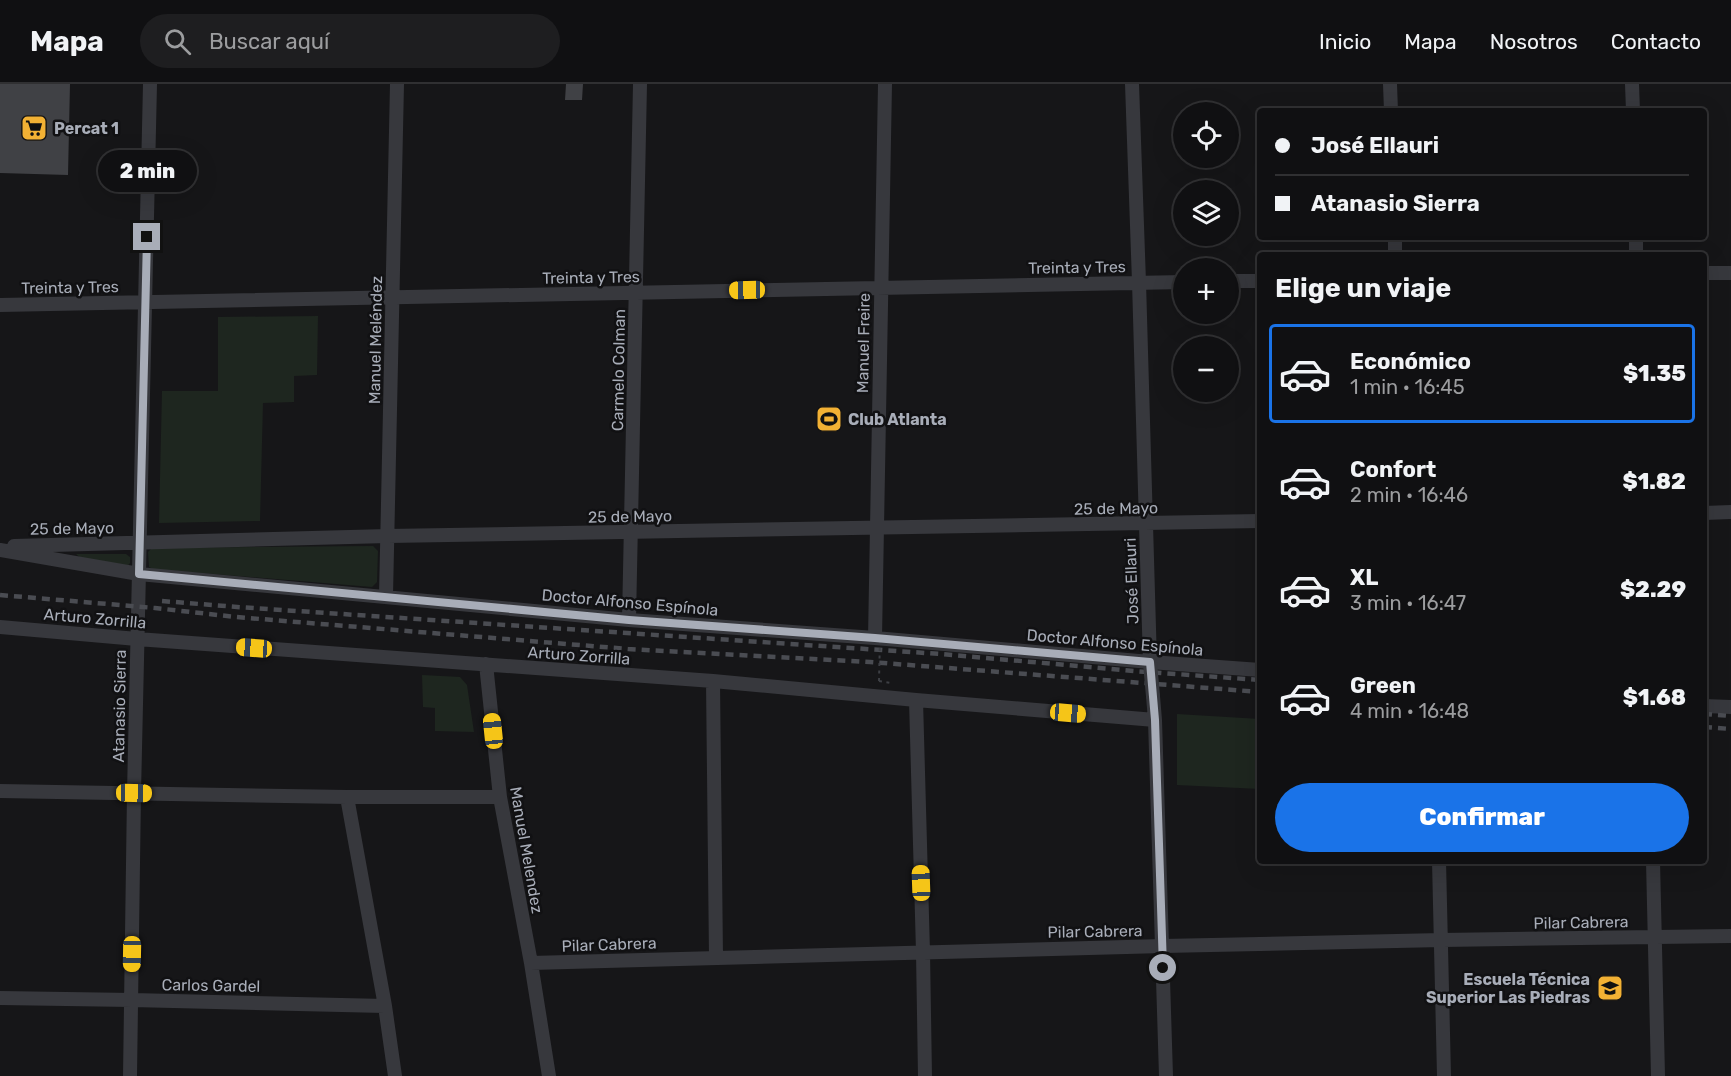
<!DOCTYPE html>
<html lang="es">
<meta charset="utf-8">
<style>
body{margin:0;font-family:Rubik,sans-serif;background:#1e1e20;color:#f1f3f6;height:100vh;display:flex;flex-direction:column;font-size:22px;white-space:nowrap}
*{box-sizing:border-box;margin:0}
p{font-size:20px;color:#9c9d9f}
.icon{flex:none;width:33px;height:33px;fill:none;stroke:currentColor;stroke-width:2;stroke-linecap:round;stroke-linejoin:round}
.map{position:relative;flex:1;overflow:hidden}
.panel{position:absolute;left:1257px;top:168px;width:450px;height:612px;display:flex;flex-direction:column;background:#101012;border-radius:6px;box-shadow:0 6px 24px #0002,0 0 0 2px #303032}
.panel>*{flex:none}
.hud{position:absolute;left:1257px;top:24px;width:450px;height:132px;border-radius:6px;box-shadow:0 6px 24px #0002,0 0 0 2px #303032;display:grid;align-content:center;height:132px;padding:0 18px;background:#101012}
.controls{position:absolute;left:1173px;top:18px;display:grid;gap:12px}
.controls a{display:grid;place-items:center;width:66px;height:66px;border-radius:50%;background:#101012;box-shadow:0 6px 24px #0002,0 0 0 2px #303032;font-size:30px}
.end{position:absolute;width:27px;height:27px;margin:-14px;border:8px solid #a8adb8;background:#111;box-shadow:0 0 0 3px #111}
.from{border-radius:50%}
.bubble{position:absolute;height:42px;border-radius:21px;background:#101012;box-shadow:0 6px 24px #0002,0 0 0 2px #303032;font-size:20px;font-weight:800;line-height:42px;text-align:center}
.car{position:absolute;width:18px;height:36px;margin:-18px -9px;border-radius:8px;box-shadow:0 0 4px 2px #0007;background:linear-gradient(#f5c518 24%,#345 0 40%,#f5c518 0 76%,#345 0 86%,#f5c518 0)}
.hud b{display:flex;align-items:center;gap:21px;height:57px;font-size:22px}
.hud b+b{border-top:2px solid #303032}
.hud i{width:15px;height:15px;background:#f1f3f6}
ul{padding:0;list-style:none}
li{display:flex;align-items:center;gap:18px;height:99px;margin:0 12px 9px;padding:0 6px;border:3px solid transparent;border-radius:6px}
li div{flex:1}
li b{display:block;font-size:22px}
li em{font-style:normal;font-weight:800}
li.selected{border-color:#1a73e8}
li>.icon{width:54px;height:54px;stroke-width:1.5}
h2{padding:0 18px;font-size:27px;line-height:72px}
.primary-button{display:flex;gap:12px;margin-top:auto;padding:12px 18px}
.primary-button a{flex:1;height:69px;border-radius:36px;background:#1a73e8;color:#fff;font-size:24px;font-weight:800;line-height:69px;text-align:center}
header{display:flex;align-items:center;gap:36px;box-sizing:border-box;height:84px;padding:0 30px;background:#101012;border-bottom:2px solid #303032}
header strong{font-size:28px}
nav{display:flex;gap:33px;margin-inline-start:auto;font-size:21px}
.search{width:420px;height:54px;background:#1e1e20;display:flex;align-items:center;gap:15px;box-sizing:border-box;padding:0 21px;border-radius:33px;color:#9c9d9f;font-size:22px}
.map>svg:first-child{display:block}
.green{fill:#1e261f}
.building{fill:#404145}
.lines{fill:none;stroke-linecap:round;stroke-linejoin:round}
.path{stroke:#3d3f44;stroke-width:2;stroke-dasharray:3 4.5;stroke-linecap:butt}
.minor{stroke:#37383d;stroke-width:14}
.rail{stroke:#4a4c52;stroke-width:4.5;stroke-dasharray:8 6;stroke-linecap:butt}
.path-bridge{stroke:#3d3f44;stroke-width:2;stroke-dasharray:3 4.5;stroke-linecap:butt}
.minor-bridge{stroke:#37383d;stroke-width:14}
.route{stroke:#a8adb8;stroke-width:8}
.labels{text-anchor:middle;stroke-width:5;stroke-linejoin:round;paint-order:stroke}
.poi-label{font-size:16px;font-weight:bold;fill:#a8adb8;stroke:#111113;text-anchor:start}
.street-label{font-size:16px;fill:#a8adb8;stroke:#111113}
</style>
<header>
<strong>Mapa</strong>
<div class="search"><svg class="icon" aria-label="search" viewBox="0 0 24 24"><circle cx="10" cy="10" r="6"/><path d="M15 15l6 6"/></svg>Buscar aquí</div>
<nav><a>Inicio</a><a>Mapa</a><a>Nosotros</a><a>Contacto</a></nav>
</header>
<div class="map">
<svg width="1731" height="992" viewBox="0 0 1731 992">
<rect width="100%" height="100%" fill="#161618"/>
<!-- green -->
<path class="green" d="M318 232 317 291 294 292V318L263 319 260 437 159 439 162 307H218V233Z
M373 462 378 467 377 498 372 503 153 485 149 483 148 468 152 464Z
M76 470H126L130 473V479L127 483 86 479Z
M422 591 460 593 467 601 474 648 435 647V624L423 623Z
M1177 630 1260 635V705L1177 701Z"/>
<!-- building -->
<path class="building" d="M0 0H70L68 91 0 89Z
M566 0H583L582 16H565Z"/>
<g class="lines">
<!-- path -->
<path class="path" d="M879 597 891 599"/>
<!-- minor -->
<path class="minor" d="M1132 0 1139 198 1150 579
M1390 0 1391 27
M1632 0 1633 27
M1395 153V171
M1636 153V171
M1704 189H1731
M1228 197H1260
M0 221 1184 198
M1704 429 1731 428
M14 462 388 452 1260 437
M0 466 139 490 629 536 875 554 1150 578 1260 586
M386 512 397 0
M629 536 640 0
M0 543 137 555 713 597 916 616 1155 636
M875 554 885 0
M486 580 500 713 531 879 549 992
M713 597 716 873
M1153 612 1155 636 1166 992
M916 616 923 868 925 992
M1704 622 1731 623
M0 707 347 713H500
M347 713 385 922 395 992
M1439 777 1444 992
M1653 777 1658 992
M531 879 1163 862 1442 856 1731 852
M0 914 132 916 385 922
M130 992 134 709 150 0"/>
<!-- rail -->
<path class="rail" d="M0 511 155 524 236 533 628 565 870 578 1260 608
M162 517 237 523 941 570 1134 587 1260 596
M1704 630 1731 632
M1704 643 1731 645"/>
<!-- path-bridge -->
<path class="path-bridge" d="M879 597 880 554"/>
<!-- minor-bridge -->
<path class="minor-bridge" d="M1150 579 1153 612"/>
</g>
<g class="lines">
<!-- route -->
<path class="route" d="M147 153 139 490 629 536 875 554 1150 578 1155 636 1163 884"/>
</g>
<!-- icons -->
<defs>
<g id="supermarket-square" transform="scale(1.35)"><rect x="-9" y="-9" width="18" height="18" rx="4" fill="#f2b134" stroke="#111113"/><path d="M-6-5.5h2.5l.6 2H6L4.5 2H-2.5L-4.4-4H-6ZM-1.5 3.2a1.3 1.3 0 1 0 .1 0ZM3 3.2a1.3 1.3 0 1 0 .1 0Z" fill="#111"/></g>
<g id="stadium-square" transform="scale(1.35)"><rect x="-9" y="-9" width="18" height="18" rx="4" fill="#f2b134" stroke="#111113"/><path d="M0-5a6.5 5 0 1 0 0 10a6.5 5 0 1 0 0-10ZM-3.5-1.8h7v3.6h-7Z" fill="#111"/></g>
<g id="school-square" transform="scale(1.35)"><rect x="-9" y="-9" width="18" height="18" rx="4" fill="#f2b134" stroke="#111113"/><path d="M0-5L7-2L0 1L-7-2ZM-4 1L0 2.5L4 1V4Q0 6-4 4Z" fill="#111"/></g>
</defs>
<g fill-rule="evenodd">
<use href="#supermarket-square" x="34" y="44"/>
<use href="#stadium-square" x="829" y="335"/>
<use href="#school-square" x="1610" y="904"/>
</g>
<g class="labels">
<!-- poi labels -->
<g class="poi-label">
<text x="54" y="50">Percat 1</text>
<text x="848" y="341">Club Atlanta</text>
<text x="1590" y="901" text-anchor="end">Escuela Técnica<tspan x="1590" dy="18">Superior Las Piedras</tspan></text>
</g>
<!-- street labels -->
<g class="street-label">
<text transform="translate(1077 183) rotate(-1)" y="6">Treinta y Tres</text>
<text transform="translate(591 193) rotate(-1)" y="6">Treinta y Tres</text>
<text transform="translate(70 203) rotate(-1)" y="6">Treinta y Tres</text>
<text transform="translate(375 256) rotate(-89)" y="6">Manuel Meléndez</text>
<text transform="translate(863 259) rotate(-89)" y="6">Manuel Freire</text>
<text transform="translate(618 286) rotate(-89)" y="6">Carmelo Colman</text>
<text transform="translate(1116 424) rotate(-1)" y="6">25 de Mayo</text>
<text transform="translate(630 432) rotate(-1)" y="6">25 de Mayo</text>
<text transform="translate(72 444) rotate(-1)" y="6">25 de Mayo</text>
<text transform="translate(1131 497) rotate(-92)" y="6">José Ellauri</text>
<text transform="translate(630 518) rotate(5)" y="6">Doctor Alfonso Espínola</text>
<text transform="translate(95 534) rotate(5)" y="6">Arturo Zorrilla</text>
<text transform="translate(1115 558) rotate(5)" y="6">Doctor Alfonso Espínola</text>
<text transform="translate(579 571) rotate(4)" y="6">Arturo Zorrilla</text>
<text transform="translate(119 622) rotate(-89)" y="6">Atanasio Sierra</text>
<text transform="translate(527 766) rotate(80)" y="6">Manuel Melendez</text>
<text transform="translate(1581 838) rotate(-1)" y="6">Pilar Cabrera</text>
<text transform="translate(1095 847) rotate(-1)" y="6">Pilar Cabrera</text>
<text transform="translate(609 860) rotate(-2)" y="6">Pilar Cabrera</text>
<text transform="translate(211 901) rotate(1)" y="6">Carlos Gardel</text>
</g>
</g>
</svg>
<div class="controls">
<a><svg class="icon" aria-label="locate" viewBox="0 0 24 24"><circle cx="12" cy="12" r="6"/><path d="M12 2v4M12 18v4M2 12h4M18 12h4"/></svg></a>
<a><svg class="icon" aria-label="layers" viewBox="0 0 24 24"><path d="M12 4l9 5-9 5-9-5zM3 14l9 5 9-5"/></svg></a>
<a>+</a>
<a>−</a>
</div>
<i class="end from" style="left:1163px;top:884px"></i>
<i class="end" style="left:147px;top:153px"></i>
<div class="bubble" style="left:98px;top:66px;width:99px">2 min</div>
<i class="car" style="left:747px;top:206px;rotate:269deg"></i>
<i class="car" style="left:254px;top:564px;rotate:274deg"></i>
<i class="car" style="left:1068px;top:629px;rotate:95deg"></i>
<i class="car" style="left:493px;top:647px;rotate:354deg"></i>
<i class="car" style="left:134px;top:709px;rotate:91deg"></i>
<i class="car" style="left:921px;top:799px;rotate:358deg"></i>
<i class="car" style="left:132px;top:870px;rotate:181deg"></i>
<div class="hud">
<b><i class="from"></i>José Ellauri</b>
<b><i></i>Atanasio Sierra</b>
</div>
<section class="panel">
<h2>Elige un viaje</h2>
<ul>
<li class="selected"><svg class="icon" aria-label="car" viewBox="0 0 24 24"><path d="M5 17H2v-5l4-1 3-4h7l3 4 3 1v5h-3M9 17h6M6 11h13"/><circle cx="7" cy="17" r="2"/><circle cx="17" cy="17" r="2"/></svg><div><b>Económico</b><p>1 min · 16:45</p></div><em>$1.35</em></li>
<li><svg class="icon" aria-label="car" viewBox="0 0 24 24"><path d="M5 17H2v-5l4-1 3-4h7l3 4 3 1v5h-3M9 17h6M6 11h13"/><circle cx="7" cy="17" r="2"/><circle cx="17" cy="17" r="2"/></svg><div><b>Confort</b><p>2 min · 16:46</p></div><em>$1.82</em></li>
<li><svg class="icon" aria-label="car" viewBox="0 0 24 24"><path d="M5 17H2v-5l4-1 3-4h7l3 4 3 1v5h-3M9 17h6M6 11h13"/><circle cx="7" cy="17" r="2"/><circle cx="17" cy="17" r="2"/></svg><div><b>XL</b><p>3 min · 16:47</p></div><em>$2.29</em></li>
<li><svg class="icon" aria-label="car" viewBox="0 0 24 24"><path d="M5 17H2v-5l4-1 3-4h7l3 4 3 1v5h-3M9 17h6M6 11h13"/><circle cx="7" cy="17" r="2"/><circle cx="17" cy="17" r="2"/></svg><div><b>Green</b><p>4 min · 16:48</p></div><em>$1.68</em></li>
</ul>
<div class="primary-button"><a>Confirmar</a></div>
</section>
</div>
